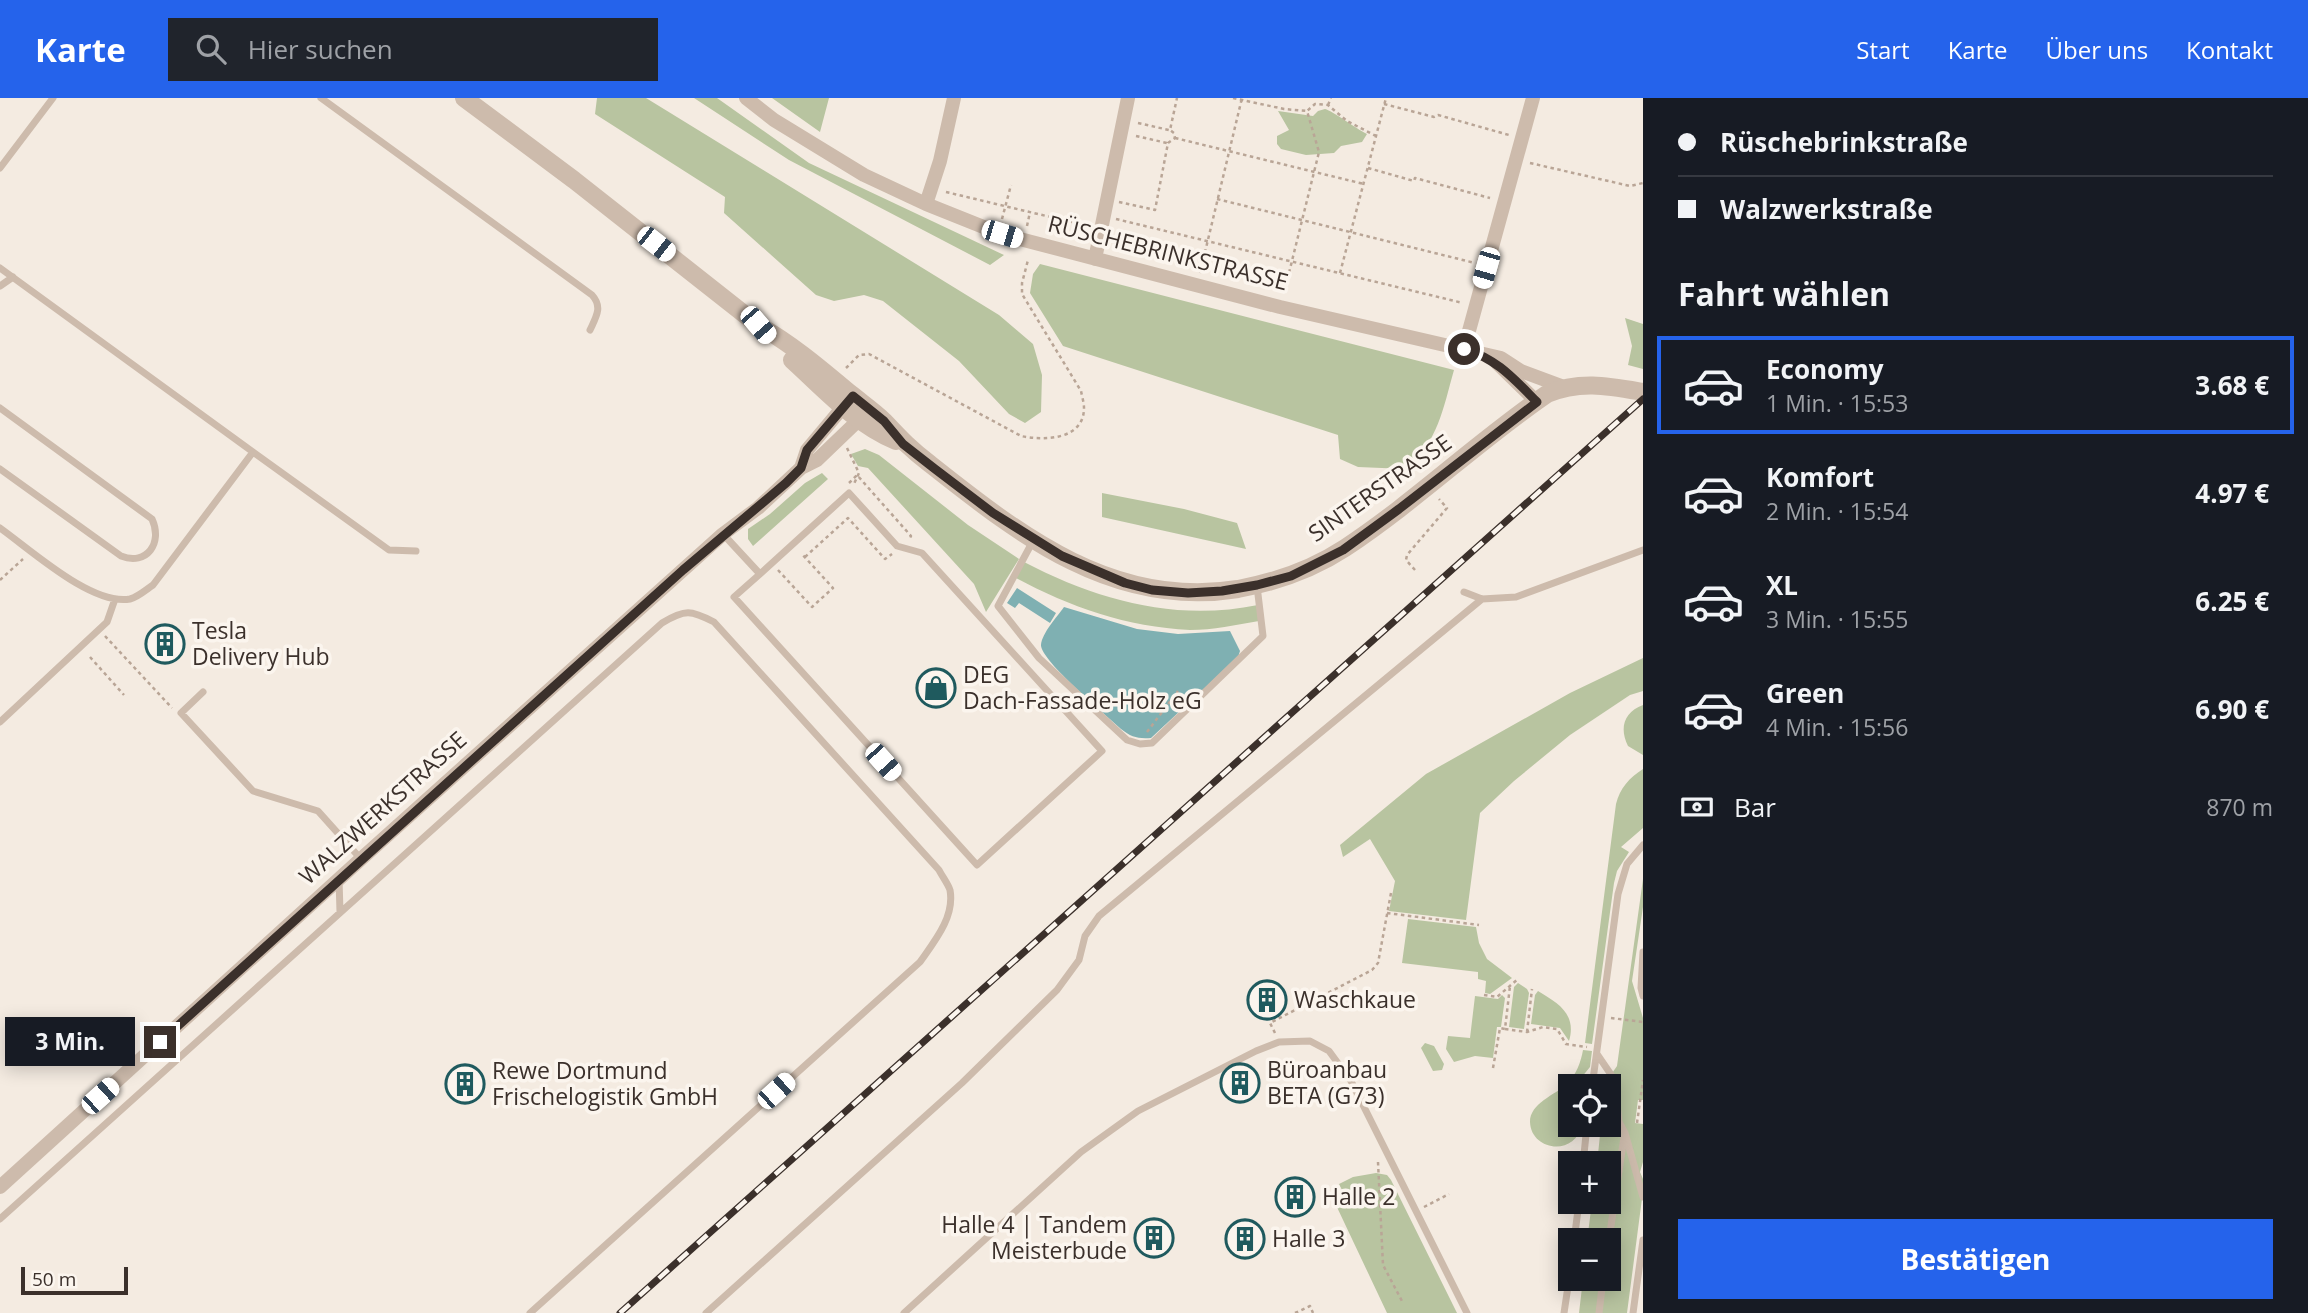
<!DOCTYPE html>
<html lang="de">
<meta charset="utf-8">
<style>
body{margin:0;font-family:"Open Sans",sans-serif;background:#20242c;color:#f1f3f6;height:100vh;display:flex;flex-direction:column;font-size:26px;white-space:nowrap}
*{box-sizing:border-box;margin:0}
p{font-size:23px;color:#9ea1a6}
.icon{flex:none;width:38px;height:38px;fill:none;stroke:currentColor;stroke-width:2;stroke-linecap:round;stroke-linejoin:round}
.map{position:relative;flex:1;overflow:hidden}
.sheet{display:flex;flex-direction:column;background:#171b24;width:665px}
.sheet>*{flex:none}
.hud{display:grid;align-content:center;height:154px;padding:0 35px;background:#171b24}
.controls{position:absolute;left:1558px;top:976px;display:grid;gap:14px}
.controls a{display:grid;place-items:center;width:63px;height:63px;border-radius:0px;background:#171b24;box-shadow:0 4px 18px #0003;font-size:35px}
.scale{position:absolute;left:21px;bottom:18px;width:107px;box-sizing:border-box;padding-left:7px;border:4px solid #3b302b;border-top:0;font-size:19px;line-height:24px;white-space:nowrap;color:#3b302b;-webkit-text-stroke:5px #fbf5ee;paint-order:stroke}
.end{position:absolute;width:32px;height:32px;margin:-16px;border:9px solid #3b302b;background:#fff;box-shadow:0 0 0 4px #fff}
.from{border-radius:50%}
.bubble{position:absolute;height:49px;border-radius:0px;background:#171b24;box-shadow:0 4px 18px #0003;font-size:23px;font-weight:700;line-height:49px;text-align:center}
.car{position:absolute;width:21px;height:42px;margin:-21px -10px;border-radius:9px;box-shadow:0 0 5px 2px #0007;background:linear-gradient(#fff 24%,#345 0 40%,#fff 0 76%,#345 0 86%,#fff 0)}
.hud b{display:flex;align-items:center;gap:24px;height:66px;font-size:26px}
.hud b+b{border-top:2px solid #363941}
.hud i{width:18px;height:18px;background:#f1f3f6}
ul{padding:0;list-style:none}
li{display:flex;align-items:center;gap:21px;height:98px;margin:0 14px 10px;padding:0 21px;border:4px solid transparent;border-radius:0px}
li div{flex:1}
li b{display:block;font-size:26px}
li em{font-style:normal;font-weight:700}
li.active{border-color:#2563eb}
li>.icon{width:63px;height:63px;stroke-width:1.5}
h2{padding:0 35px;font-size:32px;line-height:84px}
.pay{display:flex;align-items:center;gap:18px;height:77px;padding:0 35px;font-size:26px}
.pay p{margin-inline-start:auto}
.cta{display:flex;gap:14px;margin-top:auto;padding:14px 35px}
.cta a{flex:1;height:80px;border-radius:0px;background:#2563eb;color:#fff;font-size:28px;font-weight:700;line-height:80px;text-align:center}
header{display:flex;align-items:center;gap:42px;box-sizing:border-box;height:98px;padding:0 35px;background:#2563eb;color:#fff}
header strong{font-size:33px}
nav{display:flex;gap:38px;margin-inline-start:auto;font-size:24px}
.search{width:490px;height:63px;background:#20242c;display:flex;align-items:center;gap:18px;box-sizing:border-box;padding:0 24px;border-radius:0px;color:#9ea1a6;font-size:26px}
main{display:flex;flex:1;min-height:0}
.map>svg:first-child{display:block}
.green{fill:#b8c4a0}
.water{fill:#7fb0b2}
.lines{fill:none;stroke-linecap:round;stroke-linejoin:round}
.path{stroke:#b9a596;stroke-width:2.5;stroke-dasharray:3.5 3.5;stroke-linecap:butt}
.service{stroke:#cdbbac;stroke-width:7}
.minor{stroke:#cdbbac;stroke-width:14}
.tertiary{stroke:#cdbbac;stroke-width:18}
.rail-casing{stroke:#3b302b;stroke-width:7}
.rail{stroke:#fbf5ee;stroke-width:4.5;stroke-dasharray:13;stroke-linecap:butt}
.route{stroke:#3b302b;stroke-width:9}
.labels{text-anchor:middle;stroke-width:7;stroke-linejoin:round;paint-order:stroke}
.street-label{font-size:23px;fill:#3b302b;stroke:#fbf5ee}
.poi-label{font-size:23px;fill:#3b302b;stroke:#fbf5ee;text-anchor:start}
</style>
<header>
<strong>Karte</strong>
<div class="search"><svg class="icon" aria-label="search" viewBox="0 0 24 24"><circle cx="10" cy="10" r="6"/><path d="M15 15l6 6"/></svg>Hier suchen</div>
<nav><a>Start</a><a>Karte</a><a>Über uns</a><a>Kontakt</a></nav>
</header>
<main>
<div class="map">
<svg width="1643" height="1215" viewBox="0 0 1643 1215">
<rect width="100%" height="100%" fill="#f4ebe1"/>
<!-- green -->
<path class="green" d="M597 0H646L999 217 1033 246 1042 277 1041 314 1025 325 1009 316 959 263 883 203 864 197 834 203 816 197 724 115 725 99 595 16Z
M694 0H717L809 65 1004 157 990 167 789 62Z
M772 0H829L820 34Z
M1325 11C1333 13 1355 30 1367 36L1362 44 1341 48 1334 55 1306 57 1281 51 1277 46V38L1289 32 1278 13 1313 18 1318 13Z
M1040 166 1454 272C1443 311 1438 344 1406 371L1358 369 1340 361 1338 337 1063 248 1030 195 1033 176Z
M1625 220 1643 226V271L1628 267 1632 248Z
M865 351 879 357 968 427 1019 461 986 514 974 486 868 370 858 368 851 356Z
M822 375 828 381 753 448 748 441V431L770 416 805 385Z
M1102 395 1184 411 1237 425 1246 451 1102 419Z
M1024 464C1097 502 1175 524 1258 507L1259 523C1236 527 1213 532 1190 532 1127 529 1070 509 1016 480Z
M1643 560V593L1630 597 1570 637 1514 683 1480 715 1466 822 1389 813 1395 783 1370 741 1343 759 1340 747 1426 676 1570 595Z
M1643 607V657L1628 648C1619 630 1624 614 1643 607Z
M1643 671V730L1621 749 1629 754 1617 773 1614 785 1592 946 1585 945 1616 706C1620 690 1629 680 1643 671Z
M1643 781V809L1632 883 1643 920V1002H1638L1635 1025 1643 1026V1064L1640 1074 1643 1081V1093L1627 1215H1579L1583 1181H1608V1143H1587L1592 1104H1608V1066H1597L1601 1027H1608L1606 984 1617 968Z
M1408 821 1476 829 1479 845 1487 861 1512 880 1490 896 1485 895 1486 883 1478 881V874L1402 865Z
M1518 885 1527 891 1529 895 1524 931 1509 929 1514 889Z
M1538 893C1558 905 1577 916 1569 943L1560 930 1531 926 1535 897Z
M1502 897 1505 900 1501 929H1497L1493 960 1475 958 1454 964 1446 951 1448 938 1470 940 1475 898 1498 901Z
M1425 945 1434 948 1444 966 1442 972 1433 973 1421 950Z
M1583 952 1592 953 1590 969 1581 980 1580 989H1570V1027H1582C1575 1059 1531 1053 1530 1024 1530 1005 1555 997 1567 986 1576 977 1581 964 1583 952Z
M1376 1075 1387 1077 1391 1082 1457 1215H1387L1335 1105 1346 1100 1339 1086 1353 1079Z"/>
<!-- water -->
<path class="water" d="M1017 490 1056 515 1050 525 1019 505 1015 510 1007 505Z
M1064 509 1137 531 1178 536 1230 533 1240 553 1238 559 1151 640C1138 641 1131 639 1121 631 1107 618 1040 562 1041 547 1042 535 1057 519 1064 509Z"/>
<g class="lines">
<!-- path -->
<path class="path" d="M1233 0 1284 11 1307 13
M1384 6 1434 19 1438 17 1509 37
M1328 7 1331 0
M1138 25 1169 32
M1136 38 1167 45
M1175 40 1364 86
M1530 65 1630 88 1643 85
M1368 70 1414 83 1415 80 1490 100
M946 94 1088 128
M1217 101 1475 165
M1119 104 1155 112 1168 45 1175 40 1174 35 1170 32 1177 0
M1002 121 1011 87
M1116 121 1463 205
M1027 128 1030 114
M1056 135 1059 121
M1200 175 1242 0
M1340 175 1386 0
M1284 195 1319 54 1307 13 1315 6 1328 7 1347 23 1376 38
M846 270 859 257 869 256 1021 338C1044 343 1084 342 1084 310 1084 305 1082 298 1081 293L1022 196V185L1028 162
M847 350 859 375 853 388
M849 385 857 377 911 438 910 440
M805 459 848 420 885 461 892 456
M778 472 812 509 833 490 801 455
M1415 472 1406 462 1407 457 1447 410 1439 401
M0 482 23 461
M105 538 172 610
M90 559 124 597
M1147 634 1178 593
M1387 815 1479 827
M1484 897 1497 899 1518 881
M1611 920 1643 924
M1505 931 1527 934 1543 929 1557 931 1566 946 1587 949
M1527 934 1532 891
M1275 935 1270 925 1372 872 1378 865 1391 795
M1493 970 1500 930 1505 931 1510 888
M1637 1025 1643 982
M1378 1064 1383 1167 1403 1205
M1424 1109 1449 1096
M1295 1215 1310 1208 1313 1215"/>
<!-- service -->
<path class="service" d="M321 0 592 197C603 209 596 219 590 232
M0 70 53 0
M0 170 253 354
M0 188 13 179
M0 310 152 421C163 445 147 468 121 458L0 371
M0 430C31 452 92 508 130 501 138 499 147 491 153 487L253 354 389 452 416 453
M723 436 760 476 734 499 977 767 1102 653 922 455 897 448 849 395 760 476
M1034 441 998 508 1039 560 1127 642 1140 646 1152 645 1263 538 1257 488
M1464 494 1482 501 1516 499 1643 452
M203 594 181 615 253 693 318 713 361 761
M0 624 107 524 115 501
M339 781 340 814
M1643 854 1641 890 1643 898
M1597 956 1614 981 1619 1024 1625 1035 1643 1099
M1592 989 1618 796 1627 766 1643 747
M1583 1066 1587 1027
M0 1121 662 525C685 511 691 512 714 524L939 772C942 778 948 786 950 792 955 819 934 844 920 864L530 1215
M1574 1143 1579 1104
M1608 1148 1624 1039
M706 1215 962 985 1057 892 1079 862 1085 838 1099 818 1482 501
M904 1215 1081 1054 1138 1013 1256 953 1279 944 1310 943 1329 953 1351 983 1467 1215
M1564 1215 1570 1175
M1599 1215 1603 1181
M1633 1215 1643 1142"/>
<!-- minor -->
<path class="minor" d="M746 0 774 22 864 77 926 106 1001 136 1280 209 1501 260 1521 273 1564 289
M926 106 940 63 954 0
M1095 161 1128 0
M1464 251 1533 0
M1497 265 1537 304
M801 370 807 352 848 303
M0 1089 361 761 723 436 758 410 801 370 817 362 867 314"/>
<!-- tertiary -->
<path class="tertiary" d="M464 0 574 82 758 227C792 246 821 271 851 296 862 305 874 313 884 323 900 340 910 351 930 366 1021 438 1114 511 1238 491 1276 484 1313 471 1345 450 1416 403 1477 344 1547 296 1580 282 1609 288 1643 294
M792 262C825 292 854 325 896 343"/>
<!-- rail casing -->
<g class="rail-casing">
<path id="rail" d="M620 1215 1643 301"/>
</g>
<!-- rail -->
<use href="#rail" class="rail"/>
</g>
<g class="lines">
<!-- route -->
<path class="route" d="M160 944 683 472 786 385 801 370 807 352 853 298 884 323 903 346 935 371 993 415 1062 458 1125 485 1152 492 1188 495 1222 493 1257 487 1291 478 1343 452 1399 411 1537 304C1513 280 1497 261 1464 251"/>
</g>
<!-- icons -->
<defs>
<g id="building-ring" transform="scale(2.0125)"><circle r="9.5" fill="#fbf5ee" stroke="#1f5a5e" stroke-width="1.5"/><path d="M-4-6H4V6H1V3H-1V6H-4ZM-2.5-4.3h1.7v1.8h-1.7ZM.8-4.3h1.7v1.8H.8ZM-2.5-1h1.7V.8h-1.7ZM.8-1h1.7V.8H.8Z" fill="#1f5a5e"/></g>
<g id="shop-ring" transform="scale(2.0125)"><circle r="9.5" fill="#fbf5ee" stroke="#1f5a5e" stroke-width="1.5"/><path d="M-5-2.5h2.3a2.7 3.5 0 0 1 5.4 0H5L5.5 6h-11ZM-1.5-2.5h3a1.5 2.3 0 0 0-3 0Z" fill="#1f5a5e"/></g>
</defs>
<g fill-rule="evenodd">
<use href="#building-ring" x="165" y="546"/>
<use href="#shop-ring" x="936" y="590"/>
<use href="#building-ring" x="1267" y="902"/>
<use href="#building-ring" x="1240" y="985"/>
<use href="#building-ring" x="465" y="986"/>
<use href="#building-ring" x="1295" y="1099"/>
<use href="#building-ring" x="1154" y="1140"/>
<use href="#building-ring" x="1245" y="1141"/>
</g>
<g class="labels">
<!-- street labels -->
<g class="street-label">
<text transform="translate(1168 155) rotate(14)" y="8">RÜSCHEBRINKSTRASSE</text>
<text transform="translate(1380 390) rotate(-35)" y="8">SINTERSTRASSE</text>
<text transform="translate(383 710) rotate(-42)" y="8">WALZWERKSTRASSE</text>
</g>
<!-- poi labels -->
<g class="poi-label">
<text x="192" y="541">Tesla<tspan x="192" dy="26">Delivery Hub</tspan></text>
<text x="963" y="585">DEG<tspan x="963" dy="26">Dach-Fassade-Holz eG</tspan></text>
<text x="1294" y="910">Waschkaue</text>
<text x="1267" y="980">Büroanbau<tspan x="1267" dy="26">BETA (G73)</tspan></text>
<text x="492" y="981">Rewe Dortmund<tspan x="492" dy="26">Frischelogistik GmbH</tspan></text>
<text x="1322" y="1107">Halle 2</text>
<text x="1127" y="1135" text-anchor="end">Halle 4 | Tandem<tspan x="1127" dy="26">Meisterbude</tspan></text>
<text x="1272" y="1149">Halle 3</text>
</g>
</g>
</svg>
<div class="controls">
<a><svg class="icon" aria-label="locate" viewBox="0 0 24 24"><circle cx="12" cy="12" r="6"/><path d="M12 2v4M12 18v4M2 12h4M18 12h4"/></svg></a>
<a>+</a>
<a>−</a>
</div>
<div class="scale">50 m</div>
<i class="end from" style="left:1464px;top:251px"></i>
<i class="end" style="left:160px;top:944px"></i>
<div class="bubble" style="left:5px;top:919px;width:130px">3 Min.</div>
<i class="car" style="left:1002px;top:136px;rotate:107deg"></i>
<i class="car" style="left:656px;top:146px;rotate:128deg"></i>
<i class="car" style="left:1486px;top:170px;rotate:196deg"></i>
<i class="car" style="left:758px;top:227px;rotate:139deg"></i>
<i class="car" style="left:883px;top:664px;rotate:138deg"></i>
<i class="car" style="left:776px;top:993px;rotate:48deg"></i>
<i class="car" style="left:100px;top:998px;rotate:48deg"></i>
</div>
<section class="sheet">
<div class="hud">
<b><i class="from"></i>Rüschebrinkstraße</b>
<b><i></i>Walzwerkstraße</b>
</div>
<h2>Fahrt wählen</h2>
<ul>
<li class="active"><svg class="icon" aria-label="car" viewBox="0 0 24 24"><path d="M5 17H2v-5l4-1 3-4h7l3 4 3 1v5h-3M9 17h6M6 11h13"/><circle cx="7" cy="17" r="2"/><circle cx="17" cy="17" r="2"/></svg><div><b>Economy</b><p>1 Min. · 15:53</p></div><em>3.68 €</em></li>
<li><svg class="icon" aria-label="car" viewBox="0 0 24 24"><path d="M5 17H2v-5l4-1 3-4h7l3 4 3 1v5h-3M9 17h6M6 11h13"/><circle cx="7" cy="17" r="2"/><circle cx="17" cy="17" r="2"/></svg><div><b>Komfort</b><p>2 Min. · 15:54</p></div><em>4.97 €</em></li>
<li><svg class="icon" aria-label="car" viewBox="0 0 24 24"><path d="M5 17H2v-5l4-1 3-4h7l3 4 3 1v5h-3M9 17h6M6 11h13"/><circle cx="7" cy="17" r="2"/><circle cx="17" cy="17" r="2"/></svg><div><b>XL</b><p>3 Min. · 15:55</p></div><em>6.25 €</em></li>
<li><svg class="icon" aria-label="car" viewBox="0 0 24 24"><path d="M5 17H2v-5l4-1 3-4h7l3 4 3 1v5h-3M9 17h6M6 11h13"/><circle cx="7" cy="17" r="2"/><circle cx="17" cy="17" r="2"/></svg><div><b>Green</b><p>4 Min. · 15:56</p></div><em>6.90 €</em></li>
</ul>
<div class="pay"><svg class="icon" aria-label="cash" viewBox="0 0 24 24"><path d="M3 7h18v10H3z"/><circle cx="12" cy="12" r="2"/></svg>Bar<p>870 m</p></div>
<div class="cta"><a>Bestätigen</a></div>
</section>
</main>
